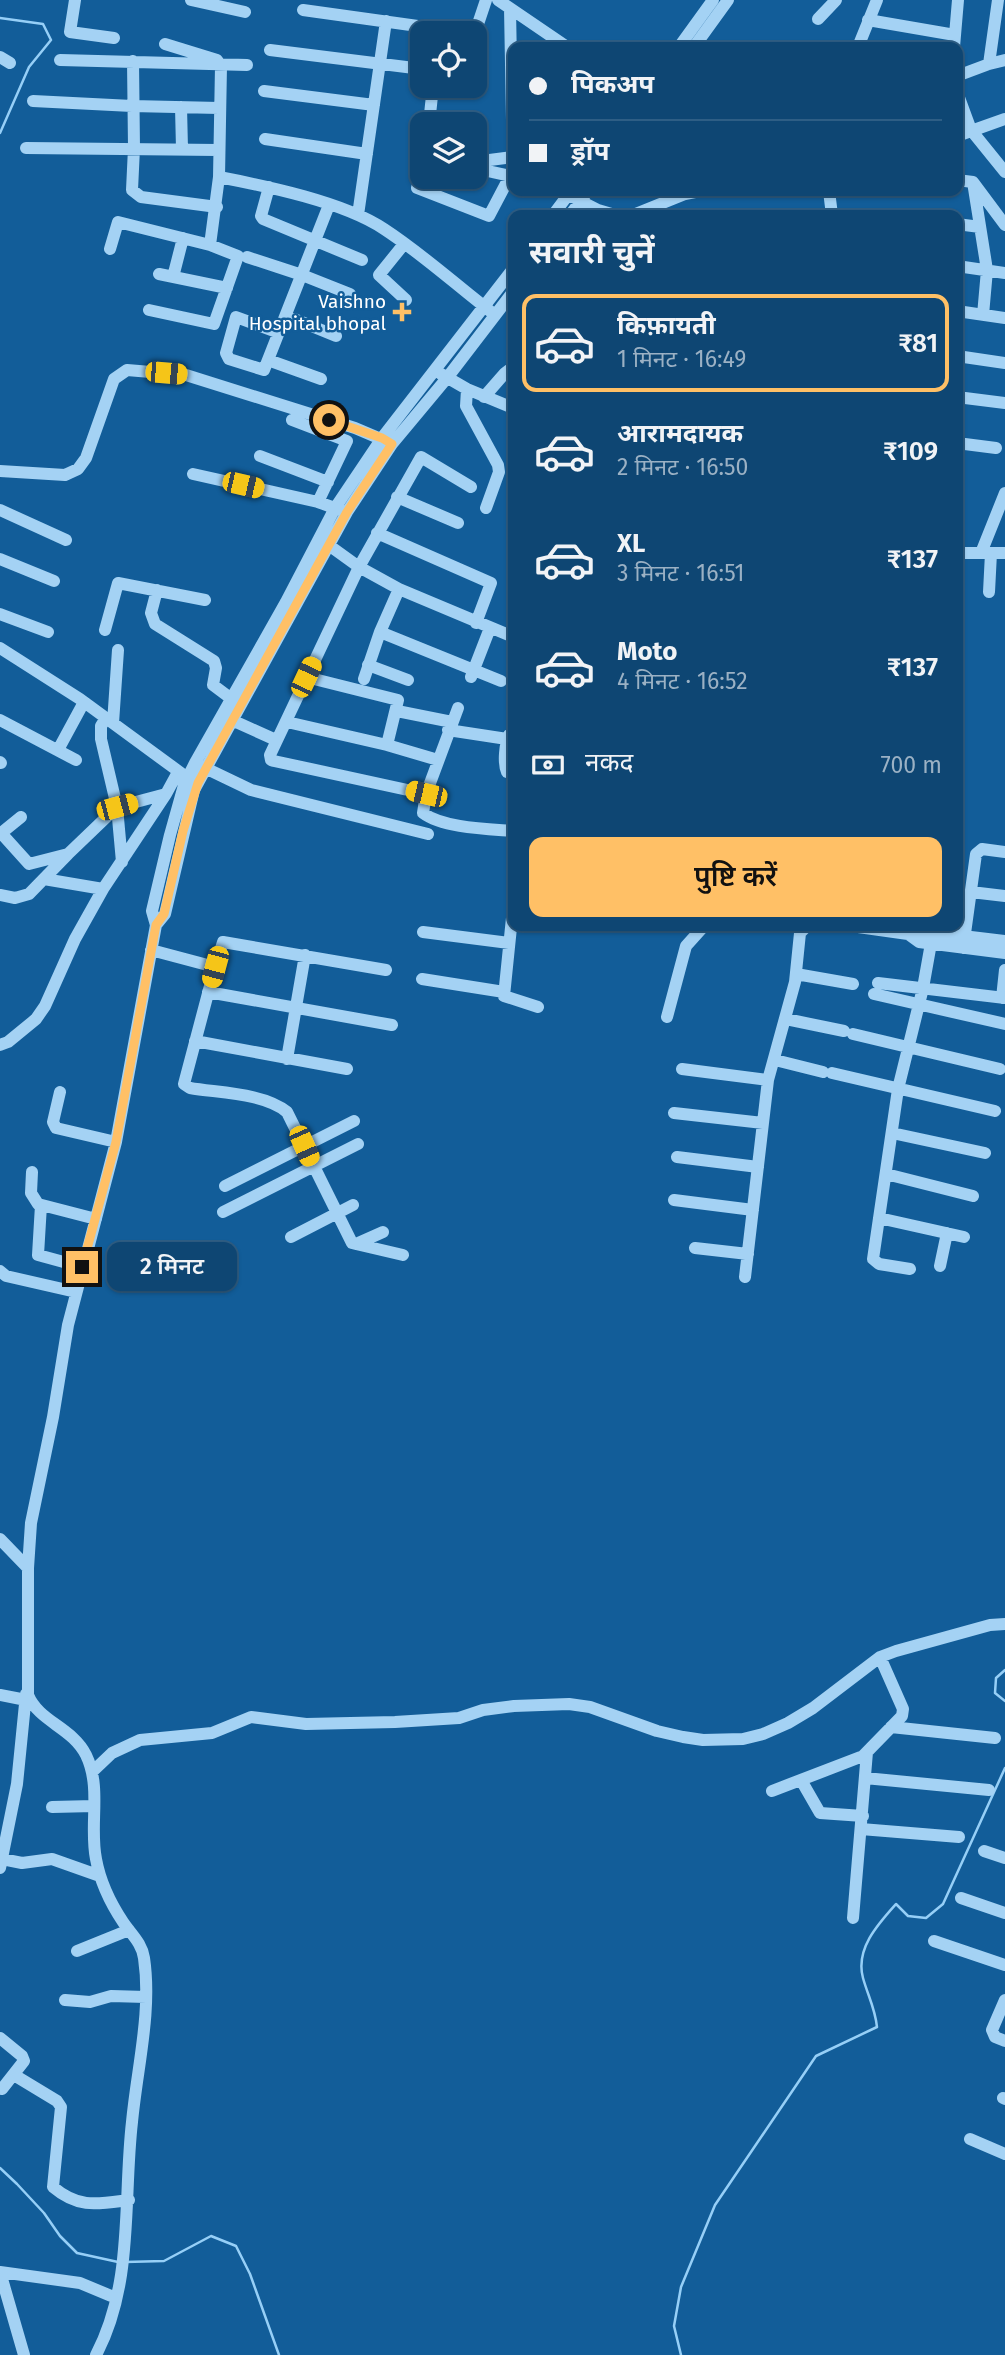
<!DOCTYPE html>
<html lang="hi">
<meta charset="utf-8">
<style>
body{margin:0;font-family:"Fira Sans","Noto Sans Devanagari",sans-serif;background:#1c507b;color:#f1f3f6;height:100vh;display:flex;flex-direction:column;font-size:26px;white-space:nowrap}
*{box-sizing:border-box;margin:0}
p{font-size:23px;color:#9bb1c4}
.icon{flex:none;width:38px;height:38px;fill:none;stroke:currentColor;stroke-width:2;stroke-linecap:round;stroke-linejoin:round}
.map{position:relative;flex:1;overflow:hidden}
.panel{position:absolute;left:508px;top:210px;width:455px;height:721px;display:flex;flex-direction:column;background:#0e4673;border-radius:14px;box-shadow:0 2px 5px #0004,0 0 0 2px #2e5e85}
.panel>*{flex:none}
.hud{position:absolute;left:508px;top:42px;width:455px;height:154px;border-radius:14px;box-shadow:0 2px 5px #0004,0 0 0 2px #2e5e85;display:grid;align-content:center;height:154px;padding:0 21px;background:#0e4673}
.buttons{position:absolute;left:410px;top:21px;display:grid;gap:14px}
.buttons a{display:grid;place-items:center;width:77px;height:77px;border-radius:14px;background:#0e4673;box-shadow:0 2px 5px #0004,0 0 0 2px #2e5e85;font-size:35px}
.end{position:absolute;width:32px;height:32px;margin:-16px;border:9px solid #ffc066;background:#111;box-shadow:0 0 0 4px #111}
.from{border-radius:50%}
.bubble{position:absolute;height:49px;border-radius:14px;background:#0e4673;box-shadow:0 2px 5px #0004,0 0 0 2px #2e5e85;font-size:23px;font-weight:600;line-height:49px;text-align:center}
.car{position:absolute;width:21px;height:42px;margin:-21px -10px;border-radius:9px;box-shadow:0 0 5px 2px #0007;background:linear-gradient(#f5c518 24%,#345 0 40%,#f5c518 0 76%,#345 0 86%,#f5c518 0)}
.hud b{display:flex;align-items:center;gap:24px;height:66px;font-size:26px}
.hud b+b{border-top:2px solid #2e5e85}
.hud i{width:18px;height:18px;background:#f1f3f6}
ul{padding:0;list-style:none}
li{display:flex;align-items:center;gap:21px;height:98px;margin:0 14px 10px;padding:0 7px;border:4px solid transparent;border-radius:14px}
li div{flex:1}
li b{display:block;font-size:26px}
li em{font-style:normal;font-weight:600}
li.active{border-color:#ffc066}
li>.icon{width:63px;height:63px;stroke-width:1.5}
h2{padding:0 21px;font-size:32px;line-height:84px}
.pay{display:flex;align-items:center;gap:18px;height:77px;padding:0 21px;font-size:26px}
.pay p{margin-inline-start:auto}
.button{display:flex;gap:14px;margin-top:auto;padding:14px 21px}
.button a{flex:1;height:80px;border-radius:14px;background:#ffc066;color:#111;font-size:28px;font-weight:600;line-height:80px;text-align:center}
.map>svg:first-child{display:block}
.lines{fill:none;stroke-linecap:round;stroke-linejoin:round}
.stream{stroke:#96cff7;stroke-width:2.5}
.minor{stroke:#a4d2f4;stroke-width:12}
.route{stroke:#ffc066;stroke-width:9}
.poi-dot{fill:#ffc066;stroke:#125d99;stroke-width:2.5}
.labels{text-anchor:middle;stroke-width:5;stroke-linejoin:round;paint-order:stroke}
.poi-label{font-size:19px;fill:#fff;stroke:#125d99;text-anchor:end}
</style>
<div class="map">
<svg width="1005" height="2355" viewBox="0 0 1005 2355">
<rect width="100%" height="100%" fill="#125d99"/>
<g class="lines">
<!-- stream -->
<path class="stream" d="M0 18 43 24 51 40 29 67 0 133
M1005 1670 996 1678 995 1693 1005 1701
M0 2168 17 2184 44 2213 60 2236 77 2253 118 2262
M125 2262 164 2261 211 2236 236 2246 250 2274 279 2355
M681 2355 674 2326 681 2287 715 2205 816 2056 877 2027C875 2008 868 1996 863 1978 855 1949 878 1924 896 1904L908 1916 926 1918 943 1904 1005 1768"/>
<!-- minor -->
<path class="minor" d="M75 0 70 32 114 38
M191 0 245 12
M498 0 567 47
M510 8 512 120
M303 10 432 28
M818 19 836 0
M868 20 955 35
M474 36 486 0
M165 44 217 60 221 66 219 177 210 245
M679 47 713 0
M694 47 728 0
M858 47 877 0
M954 47 958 0
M270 50 422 69
M0 57 10 63
M60 60 247 65
M133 61 134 148 132 190 141 197 217 207
M989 64 998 0
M957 76 989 64 1005 60
M264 91 374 105
M957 92 971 130 1005 172
M33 101 132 106 219 108
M181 107 182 149
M429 124 433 86
M957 136 1005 119
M265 139 367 154
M26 148 218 150
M474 162 513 157
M474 168 510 176 513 175
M422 171 417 188 489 216 510 176
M219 177C266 186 344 202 384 229 421 253 455 284 490 311
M957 180 973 182 1005 225
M973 182 987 270 983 315
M269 187 261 216 263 219 362 260
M561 191 598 210 615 215
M829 191 832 215
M358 215 386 21
M553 215 571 191
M570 215 588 191
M633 215 685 194 700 191
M957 224 980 227
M404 244 379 275 406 300
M110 249 118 222 210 245 238 256 214 324 149 310
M247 257 302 275 350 294
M957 266 1005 273
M159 274 227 288
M173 277 183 238
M957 311 1005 318
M287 316 336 336
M279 333 236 317 226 353 229 359 264 370 329 205
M957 356 1005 363
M268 360 321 379
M441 374 467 389 513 408
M467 389 466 406 498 465 499 472 486 508
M484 397 505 373 513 367
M957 397 1005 403
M292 420 347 441 318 502
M957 443 996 448
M260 456 328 482
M0 471 65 475 78 469 86 458 114 379 127 370 186 375 355 428 388 442
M193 474 318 502 340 510
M397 497 458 523
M0 510 66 540
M377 533 491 583 476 623
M323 541 359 567 399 589 511 636
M964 553H1005
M981 553 1005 493
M0 559 54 581
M157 590 151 613 155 624 214 661 216 668 213 685 237 703
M989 592 991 553
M0 614 48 632
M105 630 118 583 205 600
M380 632 501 681
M0 648 80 699 185 776
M368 665 408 680
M471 677 490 628
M364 679 380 632 399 589
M458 708 426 794 423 813C443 828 488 829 513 831
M397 711 452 722
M225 717 276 740
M106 718 101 726V739L117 807 122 862
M0 720 76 760
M287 722 387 745 398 700 306 677
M113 723 118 650
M448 730 507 739
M512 735H509C505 744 503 763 507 772L513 773
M387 745 438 760
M58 750 84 702
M0 762 1 763
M199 765 251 790 428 834
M426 794 274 761 271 760 270 755 359 567 421 457 471 487
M1 833 29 864 68 854
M0 834 21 817
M44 879 103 889
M971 892 1005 896
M0 895 15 898 29 894 68 854 117 807 166 794
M513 908 504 996 538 1007
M156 925 152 911 170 835 184 785 195 763 286 602 335 508 382 438 513 269
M851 926 908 934 919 942 1005 953
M423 932 509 943
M908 934 921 931 1005 941
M963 948 976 854 982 849 1005 852
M151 950 215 967
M796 974 853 984
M422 979 504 992
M878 983 1005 998
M208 992 392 1025
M874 994 1005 1024
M1002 998 1005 970
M667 1017 686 946 704 926
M786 1019 844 1031
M853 1034 1000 1069
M195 1041 347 1069
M0 1045 8 1042 36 1019 45 1006 75 939 103 889 166 794 178 772
M287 1059 305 955
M775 1060 823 1072
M682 1069 768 1080
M832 1073 995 1111
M60 1092 53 1122 56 1128 116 1142
M674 1113 763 1123
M892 1133 985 1153
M677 1157 758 1167
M32 1172 31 1193 38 1204 96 1219
M886 1174 973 1196
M225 1186 354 1121
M674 1200 753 1210
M41 1205 38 1255 82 1267
M223 1212 358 1144
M879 1218 964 1237
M383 1232 356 1244 352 1243 287 1112C264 1093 219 1093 190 1088L184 1084 215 967 223 942 386 970
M291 1237 353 1205
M356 1244 403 1255
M695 1248 748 1254
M940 1266 947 1233
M910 1269 879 1264 873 1259 898 1089 923 988 933 932
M0 1271 6 1276 76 1292
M745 1277 768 1080 795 982 800 933 807 926
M0 1539 28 1568
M0 1695 26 1700
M891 1727 995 1738
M92 1772 112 1753 140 1740 212 1733 251 1717 306 1724 395 1722 459 1718 483 1710 514 1706 569 1704 590 1707 657 1731 683 1737 703 1740 743 1739 763 1734 788 1723 813 1708 880 1657 896 1651 990 1625 1005 1624
M865 1778 989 1790
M801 1780 820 1813 863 1816
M772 1791 863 1756 902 1716 903 1709 880 1657
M52 1807 94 1806
M861 1829 959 1837
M984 1851 1005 1858
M2 1859 22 1863 52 1859 100 1876
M0 1868 17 1784 26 1694
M961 1898 1005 1913
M853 1918 867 1752
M934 1941 1005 1965
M77 1951 129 1930
M65 2000 90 2002 111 1996 146 1997
M1005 2000 992 2030 995 2037 1005 2041
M0 2038 22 2056 24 2061 2 2089
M14 2075 57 2101 61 2107 53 2187C79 2209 98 2204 129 2200
M1003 2098 1005 2099
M970 2139 1005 2154
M0 2272 80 2283 116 2298
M0 2272 24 2355
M96 2355C134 2283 123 2200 132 2122 137 2068 152 2012 144 1958 142 1943 131 1934 123 1922 111 1904 100 1881 96 1859 89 1825 102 1788 86 1755 72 1727 39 1722 28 1695V1568L31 1523 53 1417 68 1325 116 1142 156 925 165 914 194 790 347 512 392 444 447 378 513 292"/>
</g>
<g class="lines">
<!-- route -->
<path class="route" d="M82 1267 116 1142 156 925 164 914 183 831 198 783 347 512 392 444 382 438 329 420"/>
</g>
<!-- markers -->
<path class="poi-dot" d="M398.5 301.5h7v7h7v7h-7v7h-7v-7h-7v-7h7z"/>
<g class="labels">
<!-- poi labels -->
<g class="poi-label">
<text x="386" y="308">Vaishno<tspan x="386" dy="22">Hospital bhopal</tspan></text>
</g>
</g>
</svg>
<div class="buttons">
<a><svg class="icon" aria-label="locate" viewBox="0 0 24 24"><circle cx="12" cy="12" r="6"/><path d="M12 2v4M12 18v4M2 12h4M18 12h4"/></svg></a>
<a><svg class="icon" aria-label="layers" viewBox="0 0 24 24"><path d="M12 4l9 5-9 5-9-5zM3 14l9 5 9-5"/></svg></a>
</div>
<i class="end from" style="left:329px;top:420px"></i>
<i class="end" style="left:82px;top:1267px"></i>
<div class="bubble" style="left:107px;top:1242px;width:130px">2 मिनट</div>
<i class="car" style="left:166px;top:373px;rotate:95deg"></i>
<i class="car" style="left:243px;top:485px;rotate:103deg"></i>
<i class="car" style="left:306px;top:677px;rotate:25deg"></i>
<i class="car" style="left:426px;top:794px;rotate:283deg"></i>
<i class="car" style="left:117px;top:807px;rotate:75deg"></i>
<i class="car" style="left:215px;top:967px;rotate:195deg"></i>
<i class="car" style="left:304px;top:1146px;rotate:156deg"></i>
<div class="hud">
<b><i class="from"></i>पिकअप</b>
<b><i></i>ड्रॉप</b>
</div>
<section class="panel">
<h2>सवारी चुनें</h2>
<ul>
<li class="active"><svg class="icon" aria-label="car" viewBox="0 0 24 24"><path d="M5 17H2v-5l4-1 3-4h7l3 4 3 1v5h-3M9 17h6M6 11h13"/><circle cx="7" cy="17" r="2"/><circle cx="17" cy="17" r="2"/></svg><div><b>किफ़ायती</b><p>1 मिनट · 16:49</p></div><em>₹81</em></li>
<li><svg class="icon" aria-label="car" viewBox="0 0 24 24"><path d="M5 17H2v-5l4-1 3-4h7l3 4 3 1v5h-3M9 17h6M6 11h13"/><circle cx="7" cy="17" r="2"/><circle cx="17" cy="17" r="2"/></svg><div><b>आरामदायक</b><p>2 मिनट · 16:50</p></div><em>₹109</em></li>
<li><svg class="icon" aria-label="car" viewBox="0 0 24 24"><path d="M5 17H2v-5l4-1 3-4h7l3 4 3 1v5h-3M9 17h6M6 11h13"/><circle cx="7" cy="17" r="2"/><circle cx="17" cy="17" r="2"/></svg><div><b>XL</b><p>3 मिनट · 16:51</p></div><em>₹137</em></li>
<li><svg class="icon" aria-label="car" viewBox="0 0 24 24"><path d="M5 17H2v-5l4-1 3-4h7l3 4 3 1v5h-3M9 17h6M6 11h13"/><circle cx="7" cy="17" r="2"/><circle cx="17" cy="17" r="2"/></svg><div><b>Moto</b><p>4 मिनट · 16:52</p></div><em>₹137</em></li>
</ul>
<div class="pay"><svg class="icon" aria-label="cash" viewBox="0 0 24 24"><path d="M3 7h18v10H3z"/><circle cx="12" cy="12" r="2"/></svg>नकद<p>700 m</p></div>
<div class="button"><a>पुष्टि करें</a></div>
</section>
</div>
